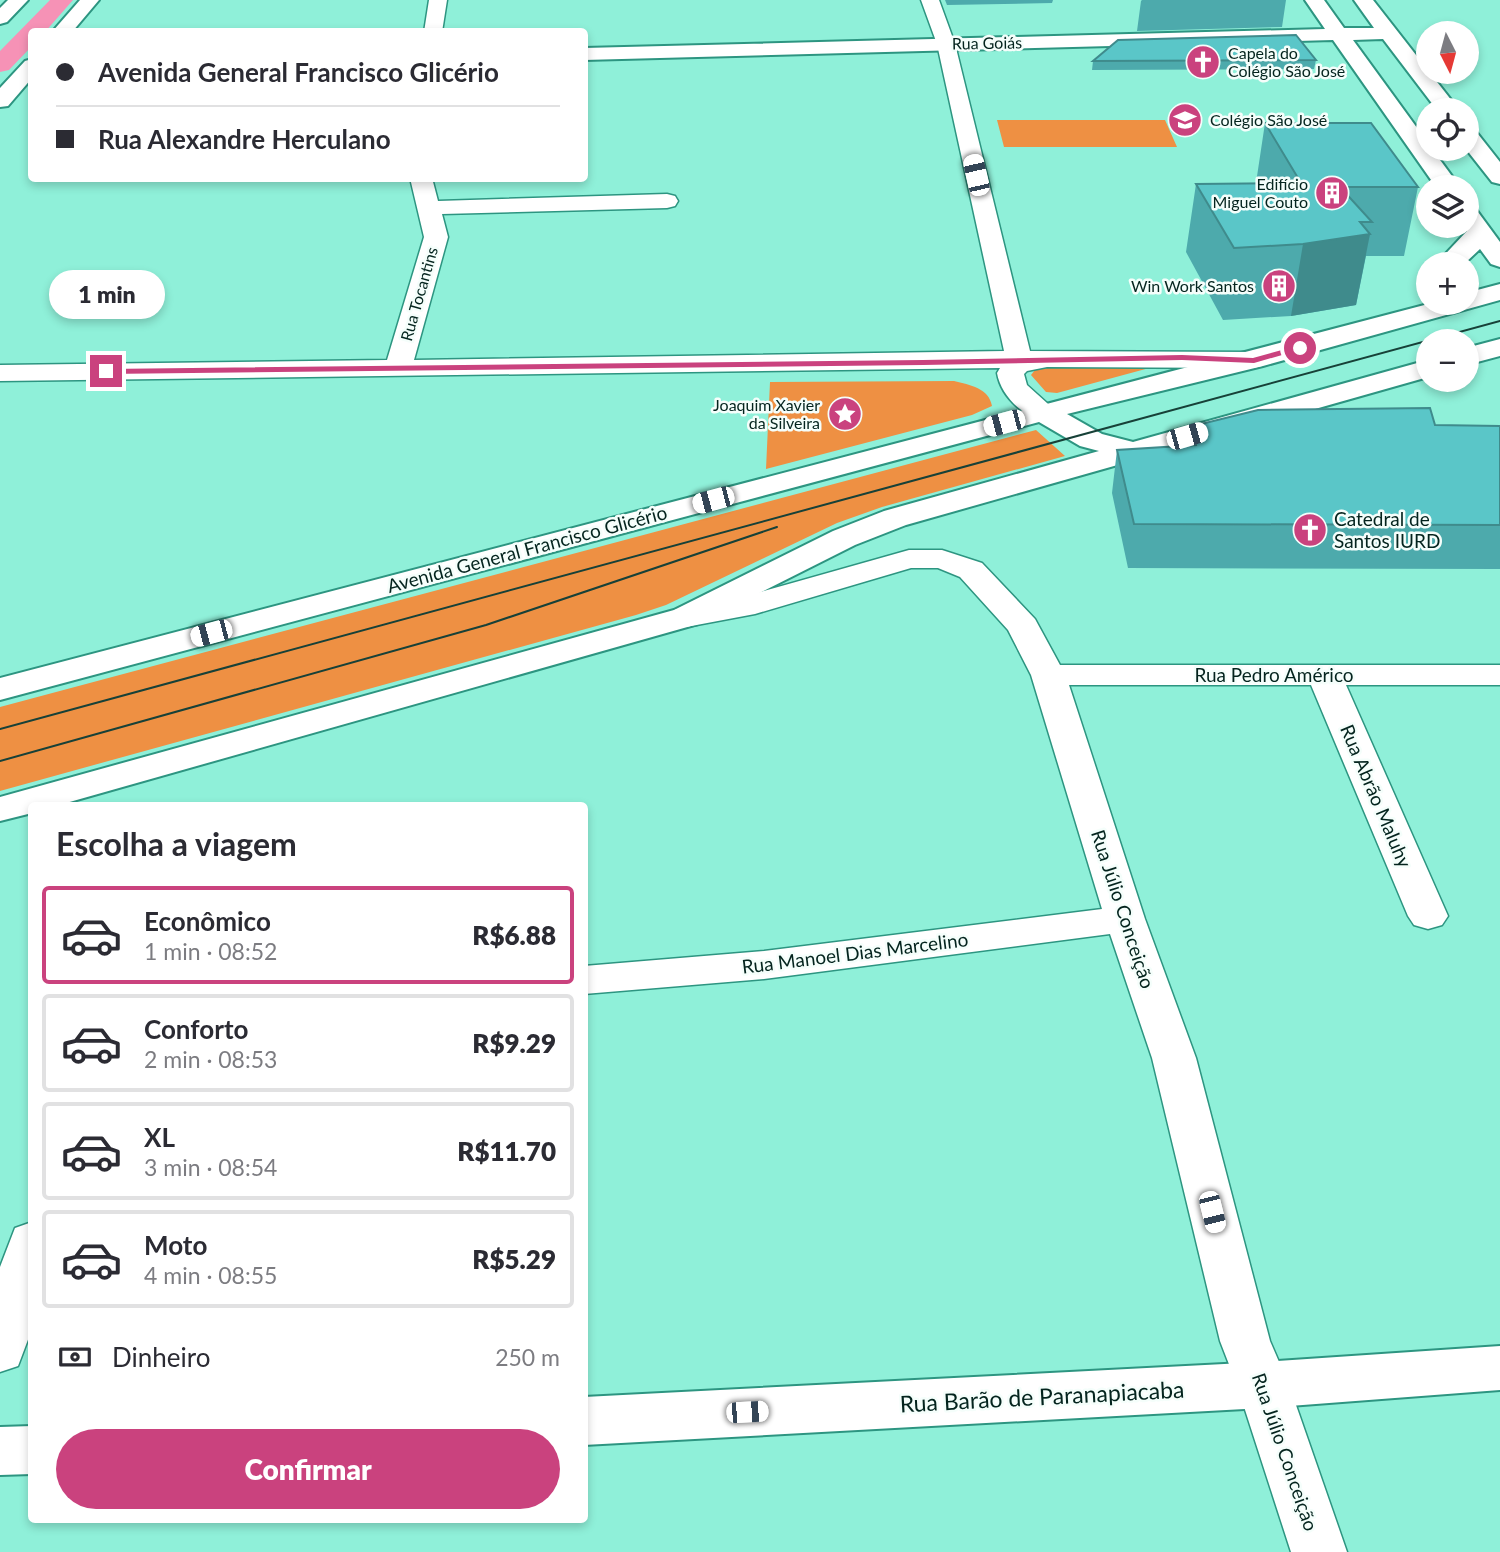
<!DOCTYPE html>
<html lang="pt">
<meta charset="utf-8">
<style>
body{margin:0;font-family:Lato,sans-serif;background:#f7f7f7;color:#2b2b33;height:100vh;display:flex;flex-direction:column;font-size:26px;white-space:nowrap}
*{box-sizing:border-box;margin:0}
p{font-size:23px;color:#7c7c81}
.icon{flex:none;width:38px;height:38px;fill:none;stroke:currentColor;stroke-width:2;stroke-linecap:round;stroke-linejoin:round}
.map{position:relative;flex:1;overflow:hidden}
.drawer{position:absolute;left:28px;top:802px;width:560px;height:721px;display:flex;flex-direction:column;background:#fff;border-radius:7px;box-shadow:0 4px 10px #0003}
.drawer>*{flex:none}
.hud{position:absolute;left:28px;top:28px;width:560px;height:154px;border-radius:7px;box-shadow:0 4px 10px #0003;display:grid;align-content:center;height:154px;padding:0 28px;background:#fff}
.needle{width:46px;rotate:174deg}
.tools{position:absolute;left:1416px;top:21px;display:grid;gap:14px}
.tools a{display:grid;place-items:center;width:63px;height:63px;border-radius:50%;background:#fff;box-shadow:0 4px 10px #0003;font-size:35px}
.end{position:absolute;width:32px;height:32px;margin:-16px;border:9px solid #ca427e;background:#fff;box-shadow:0 0 0 4px #fff}
.from{border-radius:50%}
.bubble{position:absolute;height:49px;border-radius:24px;background:#fff;box-shadow:0 4px 10px #0003;font-size:23px;font-weight:800;line-height:49px;text-align:center}
.car{position:absolute;width:21px;height:42px;margin:-21px -10px;border-radius:9px;box-shadow:0 0 5px 2px #0007;background:linear-gradient(#fff 24%,#345 0 40%,#fff 0 76%,#345 0 86%,#fff 0)}
.hud b{display:flex;align-items:center;gap:24px;height:66px;font-size:26px}
.hud b+b{border-top:2px solid #e1e1e2}
.hud i{width:18px;height:18px;background:#2b2b33}
ul{padding:0;list-style:none}
li{display:flex;align-items:center;gap:21px;height:98px;margin:0 14px 10px;padding:0 14px;border:4px solid #e1e1e2;border-radius:7px}
li div{flex:1}
li b{display:block;font-size:26px}
li em{font-style:normal;font-weight:800}
li.active{border-color:#ca427e}
li>.icon{width:63px;height:63px;stroke-width:1.5}
h2{padding:0 28px;font-size:32px;line-height:84px}
.pay{display:flex;align-items:center;gap:18px;height:77px;padding:0 28px;font-size:26px}
.pay p{margin-inline-start:auto}
.button{display:flex;gap:14px;margin-top:auto;padding:14px 28px}
.button a{flex:1;height:80px;border-radius:42px;background:#ca427e;color:#fff;font-size:28px;font-weight:800;line-height:80px;text-align:center}
.map>svg:first-child{display:block}
.green{fill:#ee9043}
.lines{fill:none;stroke-linecap:round;stroke-linejoin:round}
.canal{fill:#f692b6;fill-rule:evenodd}
.street-casing{stroke:#2d9581;stroke-width:3}
.secondary-casing{stroke:#2d9581;stroke-width:4}
.street{fill:#fff;fill-rule:evenodd}
.secondary{fill:#fff;fill-rule:evenodd}
.tram{stroke:#174138;stroke-width:2}
.wall{fill:#4daaac}
.shaded-wall{fill:#3f8b8c}
.building{fill:#5ac6c8;stroke:#3f8b8c;stroke-width:2}
.route{fill:#ca427e}
.labels{text-anchor:middle;stroke-width:5;stroke-linejoin:round;paint-order:stroke}
.far-street-label{font-size:16px;fill:#04241e;stroke:#f5fefb}
.far-poi-label{font-size:16px;fill:#04241e;stroke:#f5fefb;text-anchor:end}
.poi-label{font-size:19px;fill:#04241e;stroke:#f5fefb;text-anchor:start}
.street-label{font-size:19px;fill:#04241e;stroke:#f5fefb}
.near-street-label{font-size:23px;fill:#04241e;stroke:#f5fefb}
</style>
<div class="map">
<svg width="1500" height="1552" viewBox="0 0 1500 1552">
<rect width="100%" height="100%" fill="#8ff0d9"/>
<!-- green -->
<path class="green" d="M997 120H1165L1177 147H1004Z
M1059 366 1153 367 1057 393 1046 392 1031 375 1035 370Z
M954 381C970 385 989 388 992 406L972 415 766 469 770 382Z
M1036 430 1065 456 882 507 837 523 666 605 636 615 0 791V707Z"/>
<g class="lines">
<!-- canal -->
<path class="canal" d="M50 0H73L45 32H32V46L9 70 0 72V51Z"/>
<!-- street casing -->
<g class="street-casing">
<path id="street" d="M429 0H447L442 32H424Z
M921 0H939L955 44 1030 351 1253 352 1262 354 1266 360 1262 366 1253 368 1047 367 1027 371 1024 374 1027 385 1057 412 1053 418C1028 424 1001 397 997 373L1000 368 0 381V365L387 360 424 237 410 178H432L438 201 667 194 675 196 678 201 675 206 667 208 442 214 448 237 414 360 1004 351 937 44Z
M909 550H942L982 563 1035 619 1060 665H1500V685H1346L1448 916 1442 925 1428 929 1414 925 1408 916 1311 685H1069L1145 919 1196 1058 1270 1341 1289 1385 1347 1552H1291L1237 1385 1220 1341 1152 1058 1110 934 764 979 584 994V966L764 951 1102 909 1031 675 1008 630 960 577 938 568H911L755 614 686 627 674 624 670 617 674 610 750 595Z
M32 1222V1329L18 1366 0 1372V1267L15 1228Z"/>
</g>
<!-- secondary casing -->
<g class="secondary-casing">
<path id="secondary" d="M8 0H28L7 22 0 24V8Z
M80 0H99L72 32H52Z
M1305 0H1324L1344 28H1374L1354 0H1373L1459 110H1437L1383 39 1353 40 1428 143V149H1432L1460 187H1436L1333 40 584 60V48L1325 29Z
M32 59V78L8 106 0 107V88L25 61Z
M1466 127 1474 129 1500 162V184L1492 182 1466 149Z
M1466 206 1475 208 1500 242V267L1491 264 1480 249 1464 264H1436L1467 231 1463 226H1466Z
M1500 284V300L1263 366 1067 414 1102 434 1133 442 1428 360V377L906 525 855 545 698 624 59 805H32V813L0 821V797L674 610 833 531 884 511 1099 451 1080 446 1039 422 0 700V678L1432 303H1466V293Z
M1500 339V356L1466 365V348Z
M1500 1346V1390L1263 1408 584 1445V1397L1263 1362Z
M32 1426V1474L0 1475V1427Z"/>
</g>
<!-- street -->
<use href="#street" class="street"/>
<!-- secondary -->
<use href="#secondary" class="secondary"/>
<!-- tram -->
<path class="tram" d="M0 729 1500 321
M0 761 486 625 777 527"/>
</g>
<!-- wall -->
<path class="wall" d="M945 0H1053L1052 3 947 5Z
M1142 0H1286L1282 27 1137 31 1141 1Z
M1316 60 1314 69 1092 70 1093 61Z
M1265 123 1418 187 1404 256H1366L1356 305 1291 316 1223 320 1186 252 1196 184 1256 183Z
M1435 425 1500 426V569L1128 568 1112 493 1117 450 1190 445 1193 426Z"/>
<!-- shaded-wall -->
<path class="shaded-wall" d="M1370 234 1356 305 1291 316 1303 244Z"/>
<!-- building -->
<path class="building" d="M1296 35 1316 60 1093 61 1118 40Z
M1265 123H1371L1418 187H1340L1372 222H1360L1370 234 1303 244 1234 248 1196 184 1301 183Z
M1430 408 1435 425 1500 426V525L1134 524 1117 450 1196 445 1193 426 1258 410Z"/>
<!-- route -->
<path class="route" d="M1300 345 1303 349 1254 363 1182 360 923 365 106 374 102 371 106 369 923 360 1182 355 1253 358Z"/>
<!-- icons -->
<defs>
<g id="church-disc" transform="scale(1.75)"><circle r="9.5" fill="#ca427e" stroke="#f5fefb"/><path d="M-1.2-6h2.4v3.5h3.3v2.4h-3.3V6h-2.4V-.1h-3.3v-2.4h3.3Z" fill="#fff"/></g>
<g id="school-disc" transform="scale(1.75)"><circle r="9.5" fill="#ca427e" stroke="#f5fefb"/><path d="M0-5L7-2L0 1L-7-2ZM-4 1L0 2.5L4 1V4Q0 6-4 4Z" fill="#fff"/></g>
<g id="building-disc" transform="scale(1.75)"><circle r="9.5" fill="#ca427e" stroke="#f5fefb"/><path d="M-4-6H4V6H1V3H-1V6H-4ZM-2.5-4.3h1.7v1.8h-1.7ZM.8-4.3h1.7v1.8H.8ZM-2.5-1h1.7V.8h-1.7ZM.8-1h1.7V.8H.8Z" fill="#fff"/></g>
<g id="sight-disc" transform="scale(1.75)"><circle r="9.5" fill="#ca427e" stroke="#f5fefb"/><path d="M0-6L1.8-2.2L6-1.7L2.9 1.2L3.7 5.4L0 3.3L-3.7 5.4L-2.9 1.2L-6-1.7L-1.8-2.2Z" fill="#fff"/></g>
</defs>
<g fill-rule="evenodd">
<use href="#church-disc" x="1203" y="62"/>
<use href="#school-disc" x="1185" y="120"/>
<use href="#building-disc" x="1332" y="193"/>
<use href="#building-disc" x="1279" y="286"/>
<use href="#sight-disc" x="845" y="414"/>
<use href="#church-disc" x="1310" y="530"/>
</g>
<g class="labels">
<!-- far-street labels -->
<g class="far-street-label">
<text transform="translate(987 43) rotate(-1)" y="6">Rua Goiás</text>
<text transform="translate(419 294) rotate(-74)" y="6">Rua Tocantins</text>
</g>
<!-- far-poi labels -->
<g class="far-poi-label">
<text x="1228" y="59" text-anchor="start">Capela do<tspan x="1228" dy="18">Colégio São José</tspan></text>
<text x="1210" y="126" text-anchor="start">Colégio São José</text>
<text x="1308" y="190">Edifício<tspan x="1308" dy="18">Miguel Couto</tspan></text>
<text x="1254" y="292">Win Work Santos</text>
<text x="820" y="411">Joaquim Xavier<tspan x="820" dy="18">da Silveira</tspan></text>
</g>
<!-- poi labels -->
<g class="poi-label">
<text x="1334" y="526">Catedral de<tspan x="1334" dy="22">Santos IURD</tspan></text>
</g>
<!-- street labels -->
<g class="street-label">
<text transform="translate(527 549) rotate(-15)" y="7">Avenida General Francisco Glicério</text>
<text x="1274" y="682">Rua Pedro Américo</text>
<text transform="translate(1376 796) rotate(67)" y="7">Rua Abrão Maluhy</text>
<text transform="translate(1123 909) rotate(72)" y="7">Rua Júlio Conceição</text>
<text transform="translate(855 953) rotate(-7)" y="7">Rua Manoel Dias Marcelino</text>
<text transform="translate(1285 1452) rotate(71)" y="7">Rua Júlio Conceição</text>
</g>
<!-- near-street labels -->
<g class="near-street-label">
<text transform="translate(1042 1397) rotate(-3)" y="8">Rua Barão de Paranapiacaba</text>
</g>
</g>
</svg>
<div class="tools">
<a><svg class="needle" viewBox="-14 -14 28 28"><path d="M0-13l5 13h-10z" fill="#e53935"/><path d="M0 13l5-13h-10z" fill="#7c7c81"/></svg></a>
<a><svg class="icon" aria-label="locate" viewBox="0 0 24 24"><circle cx="12" cy="12" r="6"/><path d="M12 2v4M12 18v4M2 12h4M18 12h4"/></svg></a>
<a><svg class="icon" aria-label="layers" viewBox="0 0 24 24"><path d="M12 4l9 5-9 5-9-5zM3 14l9 5 9-5"/></svg></a>
<a>+</a>
<a>−</a>
</div>
<i class="end from" style="left:1300px;top:348px"></i>
<i class="end" style="left:106px;top:371px"></i>
<div class="bubble" style="left:49px;top:270px;width:116px">1 min</div>
<i class="car" style="left:976px;top:175px;rotate:347deg"></i>
<i class="car" style="left:1004px;top:423px;rotate:255deg"></i>
<i class="car" style="left:1187px;top:436px;rotate:74deg"></i>
<i class="car" style="left:713px;top:500px;rotate:255deg"></i>
<i class="car" style="left:211px;top:633px;rotate:255deg"></i>
<i class="car" style="left:1212px;top:1212px;rotate:166deg"></i>
<i class="car" style="left:747px;top:1412px;rotate:87deg"></i>
<div class="hud">
<b><i class="from"></i>Avenida General Francisco Glicério</b>
<b><i></i>Rua Alexandre Herculano</b>
</div>
<section class="drawer">
<h2>Escolha a viagem</h2>
<ul>
<li class="active"><svg class="icon" aria-label="car" viewBox="0 0 24 24"><path d="M5 17H2v-5l4-1 3-4h7l3 4 3 1v5h-3M9 17h6M6 11h13"/><circle cx="7" cy="17" r="2"/><circle cx="17" cy="17" r="2"/></svg><div><b>Econômico</b><p>1 min · 08:52</p></div><em>R$6.88</em></li>
<li><svg class="icon" aria-label="car" viewBox="0 0 24 24"><path d="M5 17H2v-5l4-1 3-4h7l3 4 3 1v5h-3M9 17h6M6 11h13"/><circle cx="7" cy="17" r="2"/><circle cx="17" cy="17" r="2"/></svg><div><b>Conforto</b><p>2 min · 08:53</p></div><em>R$9.29</em></li>
<li><svg class="icon" aria-label="car" viewBox="0 0 24 24"><path d="M5 17H2v-5l4-1 3-4h7l3 4 3 1v5h-3M9 17h6M6 11h13"/><circle cx="7" cy="17" r="2"/><circle cx="17" cy="17" r="2"/></svg><div><b>XL</b><p>3 min · 08:54</p></div><em>R$11.70</em></li>
<li><svg class="icon" aria-label="car" viewBox="0 0 24 24"><path d="M5 17H2v-5l4-1 3-4h7l3 4 3 1v5h-3M9 17h6M6 11h13"/><circle cx="7" cy="17" r="2"/><circle cx="17" cy="17" r="2"/></svg><div><b>Moto</b><p>4 min · 08:55</p></div><em>R$5.29</em></li>
</ul>
<div class="pay"><svg class="icon" aria-label="cash" viewBox="0 0 24 24"><path d="M3 7h18v10H3z"/><circle cx="12" cy="12" r="2"/></svg>Dinheiro<p>250 m</p></div>
<div class="button"><a>Confirmar</a></div>
</section>
</div>
